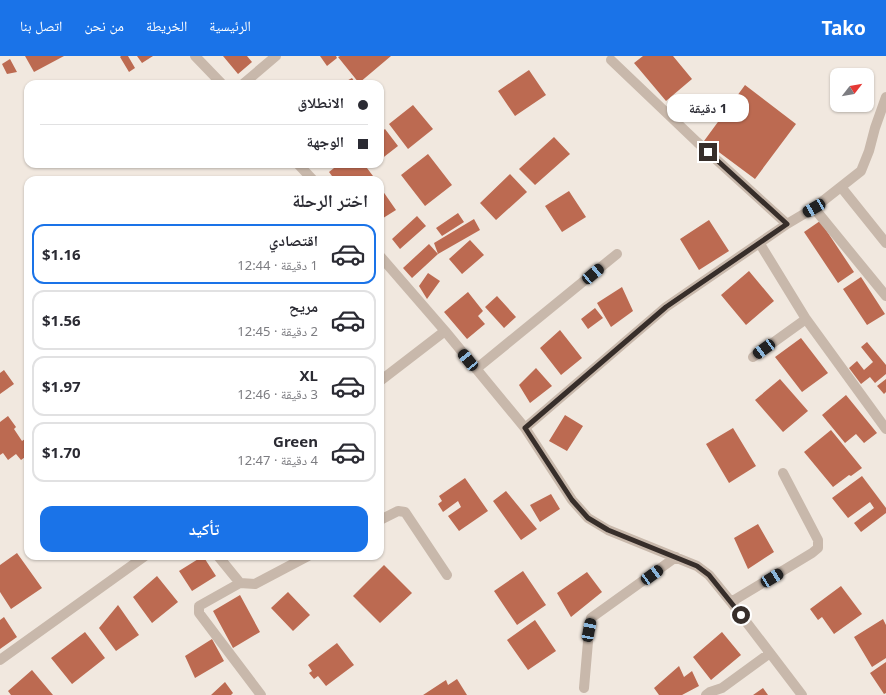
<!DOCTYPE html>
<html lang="ar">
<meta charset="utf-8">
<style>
body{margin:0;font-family:"Noto Sans","Noto Naskh Arabic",sans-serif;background:#f7f7f7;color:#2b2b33;direction:rtl;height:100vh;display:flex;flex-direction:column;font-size:15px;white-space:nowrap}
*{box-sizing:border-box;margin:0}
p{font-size:13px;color:#7c7c81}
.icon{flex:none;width:22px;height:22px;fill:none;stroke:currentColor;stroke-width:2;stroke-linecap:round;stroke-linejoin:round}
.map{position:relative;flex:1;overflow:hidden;direction:ltr}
.sheet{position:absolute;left:24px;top:120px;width:360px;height:384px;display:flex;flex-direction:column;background:#fff;border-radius:12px;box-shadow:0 1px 3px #0004;direction:rtl}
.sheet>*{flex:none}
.hud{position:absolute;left:24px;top:24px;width:360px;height:88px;border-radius:12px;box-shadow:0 1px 3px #0004;direction:rtl;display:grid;align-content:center;height:88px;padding:0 16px;background:#fff}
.needle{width:26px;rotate:59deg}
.tools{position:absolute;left:830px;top:12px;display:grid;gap:8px}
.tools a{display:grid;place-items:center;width:44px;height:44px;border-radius:8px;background:#fff;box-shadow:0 1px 3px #0004;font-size:20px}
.end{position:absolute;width:18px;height:18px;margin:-9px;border:5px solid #372e2a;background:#fff;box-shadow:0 0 0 2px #fff}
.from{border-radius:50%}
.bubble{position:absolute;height:28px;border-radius:12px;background:#fff;box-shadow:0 1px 3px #0004;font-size:13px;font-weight:700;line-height:28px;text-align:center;direction:rtl}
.car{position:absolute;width:12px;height:24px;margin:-12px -6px;border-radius:5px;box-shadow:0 0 3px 1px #0007;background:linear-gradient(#222 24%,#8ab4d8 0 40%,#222 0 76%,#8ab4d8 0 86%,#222 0)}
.hud b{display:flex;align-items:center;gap:14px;height:38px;font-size:15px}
.hud b+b{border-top:1px solid #e1e1e2}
.hud i{width:10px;height:10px;background:#2b2b33}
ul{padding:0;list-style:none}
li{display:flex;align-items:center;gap:12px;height:60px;margin:0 8px 6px;padding:0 8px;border:2px solid #e1e1e2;border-radius:12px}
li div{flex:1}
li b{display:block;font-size:15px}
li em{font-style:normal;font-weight:700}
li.selected{border-color:#1a73e8}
li>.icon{width:36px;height:36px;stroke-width:1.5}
h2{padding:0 16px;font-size:18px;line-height:48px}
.primary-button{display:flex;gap:8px;margin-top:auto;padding:8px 16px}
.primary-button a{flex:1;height:46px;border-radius:12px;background:#1a73e8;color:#fff;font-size:16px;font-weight:700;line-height:46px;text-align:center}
header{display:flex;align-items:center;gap:24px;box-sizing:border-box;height:56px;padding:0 20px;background:#1a73e8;color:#fff}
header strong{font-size:19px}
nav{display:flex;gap:22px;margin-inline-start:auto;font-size:14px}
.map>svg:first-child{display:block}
.building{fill:#bc6a51}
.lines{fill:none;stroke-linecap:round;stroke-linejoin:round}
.street{stroke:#c8b8ab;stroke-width:10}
.route{stroke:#372e2a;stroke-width:5}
</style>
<header>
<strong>Tako</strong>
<nav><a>الرئيسية</a><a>الخريطة</a><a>من نحن</a><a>اتصل بنا</a></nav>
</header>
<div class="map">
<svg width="886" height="639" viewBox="0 0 886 639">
<rect width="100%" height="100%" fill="#f1e8df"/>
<!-- building -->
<path class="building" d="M25 0H64L34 16Z
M121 0H128L135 12 129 16 120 1Z
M137 0H153L142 7Z
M223 0H247L252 6 238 18Z
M320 0H336L337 2 327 10Z
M340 0H391L359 27 338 1Z
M643 0H673L692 23 666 45 634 7Z
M10 3 17 16 7 18 2 8Z
M529 14 546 39 515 60 498 35Z
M352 22 356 28H341Z
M745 29 796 68 755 123 704 85Z
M413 49 433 73 408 93 389 68Z
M385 73 398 90 380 104V77Z
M554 81 570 98 535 129 519 113Z
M428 98 452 129 425 150 401 119Z
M339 108H364L373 120 369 124H335L329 116Z
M510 118 527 136 496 164 480 147Z
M380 131 396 154 380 164Z
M569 135 586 161 562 176 545 150Z
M458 157 464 166 442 180 436 172Z
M417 160 426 170 400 193 392 183Z
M474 163 480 174 438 198 412 222 403 212 429 188 438 198 434 187Z
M709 164 729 195 699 214 680 183Z
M820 165 854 216 838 227 804 176Z
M470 184 484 199 462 218 449 203Z
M749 215 774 245 746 269 721 239Z
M428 217 440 225 427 243 419 230Z
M861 221 885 258 867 269 843 233Z
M622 231 633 255 611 271 597 247Z
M468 236 483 255 478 260 485 268 467 283 444 256Z
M497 240 516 261 504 272 485 251Z
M595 252 603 262 588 273 581 263Z
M560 274 582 302 561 319 540 292Z
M801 282 828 317 802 336 775 301Z
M867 286 886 309V318L875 327 870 321 861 328 849 312 857 305 864 314 873 306 861 291Z
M536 312 552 330 530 347 519 329Z
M4 314 14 328 0 338V317Z
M780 323 808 355 783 376 755 344Z
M886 323V336L884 338 877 330Z
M846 339 877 377 864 387 856 378 845 387 822 359Z
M565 359 583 370 567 395 549 385Z
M8 360 16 371 14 373 22 385 28 381V399L21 404 16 398 8 404 3 397 0 399V366Z
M733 372 756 410 729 427 706 388Z
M831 374 862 412 851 420 849 419 833 431 804 396Z
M862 420 886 452V457L861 476 854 467 874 452 870 446 848 462 832 442Z
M465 422 488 455 459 475 448 460 461 451 458 445 443 456 438 448 442 445 439 440Z
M506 435 537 473 521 484 493 445Z
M551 438 560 453 540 466 530 449Z
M758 468 774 496 748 513 734 482Z
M17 497 42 532 11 553 0 536V509Z
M203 500 216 520 192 535 179 515Z
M384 509 412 537 380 567 353 540Z
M523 515 546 549 517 569 494 535Z
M587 516 602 536 571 561 557 537Z
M157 520 178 546 152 567 133 541Z
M841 530 862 558 834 578 822 561 818 564 810 553Z
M288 536 310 559 293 575 271 552Z
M240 539 260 576 233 592 213 555Z
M118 549 139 579 116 595 99 572Z
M4 561 17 581 0 593V564Z
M883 563 886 569V602L872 611 854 581Z
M535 564 556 595 528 614 507 584Z
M85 576 105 602 72 628 51 602Z
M722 576 741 599 711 624 693 601Z
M212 583 224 605 195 622 185 600Z
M337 587 354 609 326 630 318 620 314 623 309 617 312 615 308 609Z
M886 606V637L884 638 870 617Z
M679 610 684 621 692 615 699 630 682 639H659L654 632Z
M32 614 53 639H11L8 635Z
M457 623 467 639H423L446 624 448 629Z
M225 626 233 637 231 639H211Z
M763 632 768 639H753Z"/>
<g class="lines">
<!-- street -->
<path class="street" d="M195 0 222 28
M611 4 697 86 787 168
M243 28 276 0
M298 108 313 124
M841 131 886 187
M814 152 886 240
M760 188 806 263 886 373
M380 200 445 275 525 372 572 444 588 462 608 474 697 510 709 519 731 546 802 639
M753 301 806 263
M476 313 617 198
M380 325 445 275
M525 372 666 251 787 168 814 152 861 115 869 95 875 72 886 41
M380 464 398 455 405 456 447 519
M218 500 240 527 199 550V557L261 639
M240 527 255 528 308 500
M731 546 812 497 818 492V484L783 417
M0 604 145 500
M584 632 589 574 591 562 676 501
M706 639 710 636 722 632 770 597"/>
</g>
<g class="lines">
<!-- route -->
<path class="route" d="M708 96 787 168 666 251 525 372 572 444 588 462 608 474 697 510 709 519 741 559"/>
</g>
</svg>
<div class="tools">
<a><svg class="needle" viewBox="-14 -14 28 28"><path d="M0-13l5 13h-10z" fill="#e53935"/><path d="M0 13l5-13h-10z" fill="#7c7c81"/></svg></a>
</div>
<i class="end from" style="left:741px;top:559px"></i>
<i class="end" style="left:708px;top:96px"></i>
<div class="bubble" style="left:667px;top:38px;width:82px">1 دقيقة</div>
<i class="car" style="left:814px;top:152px;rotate:240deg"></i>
<i class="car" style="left:593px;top:218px;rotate:50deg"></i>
<i class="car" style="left:764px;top:293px;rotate:234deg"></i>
<i class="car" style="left:468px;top:304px;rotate:321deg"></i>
<i class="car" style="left:652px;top:519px;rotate:54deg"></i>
<i class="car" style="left:772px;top:522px;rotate:59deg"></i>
<i class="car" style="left:589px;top:574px;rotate:11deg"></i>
<div class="hud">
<b><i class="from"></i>الانطلاق</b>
<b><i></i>الوجهة</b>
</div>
<section class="sheet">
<h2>اختر الرحلة</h2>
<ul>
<li class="selected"><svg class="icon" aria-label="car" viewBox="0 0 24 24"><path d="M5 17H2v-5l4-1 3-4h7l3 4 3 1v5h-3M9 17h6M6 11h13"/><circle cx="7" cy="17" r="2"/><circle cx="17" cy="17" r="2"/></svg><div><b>اقتصادي</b><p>1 دقيقة · 12:44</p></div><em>$1.16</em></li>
<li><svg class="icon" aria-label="car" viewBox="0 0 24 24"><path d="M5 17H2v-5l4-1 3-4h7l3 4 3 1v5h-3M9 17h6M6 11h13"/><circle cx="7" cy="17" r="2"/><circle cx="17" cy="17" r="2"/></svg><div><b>مريح</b><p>2 دقيقة · 12:45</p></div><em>$1.56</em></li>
<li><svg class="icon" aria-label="car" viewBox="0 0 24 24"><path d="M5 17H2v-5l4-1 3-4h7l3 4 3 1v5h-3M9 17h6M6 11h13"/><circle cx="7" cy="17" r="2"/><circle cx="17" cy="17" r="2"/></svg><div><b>XL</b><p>3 دقيقة · 12:46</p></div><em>$1.97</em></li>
<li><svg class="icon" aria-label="car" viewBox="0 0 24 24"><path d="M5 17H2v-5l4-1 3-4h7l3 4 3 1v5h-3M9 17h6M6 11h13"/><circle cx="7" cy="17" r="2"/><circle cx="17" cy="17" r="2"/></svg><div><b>Green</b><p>4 دقيقة · 12:47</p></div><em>$1.70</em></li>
</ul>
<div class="primary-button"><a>تأكيد</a></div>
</section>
</div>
